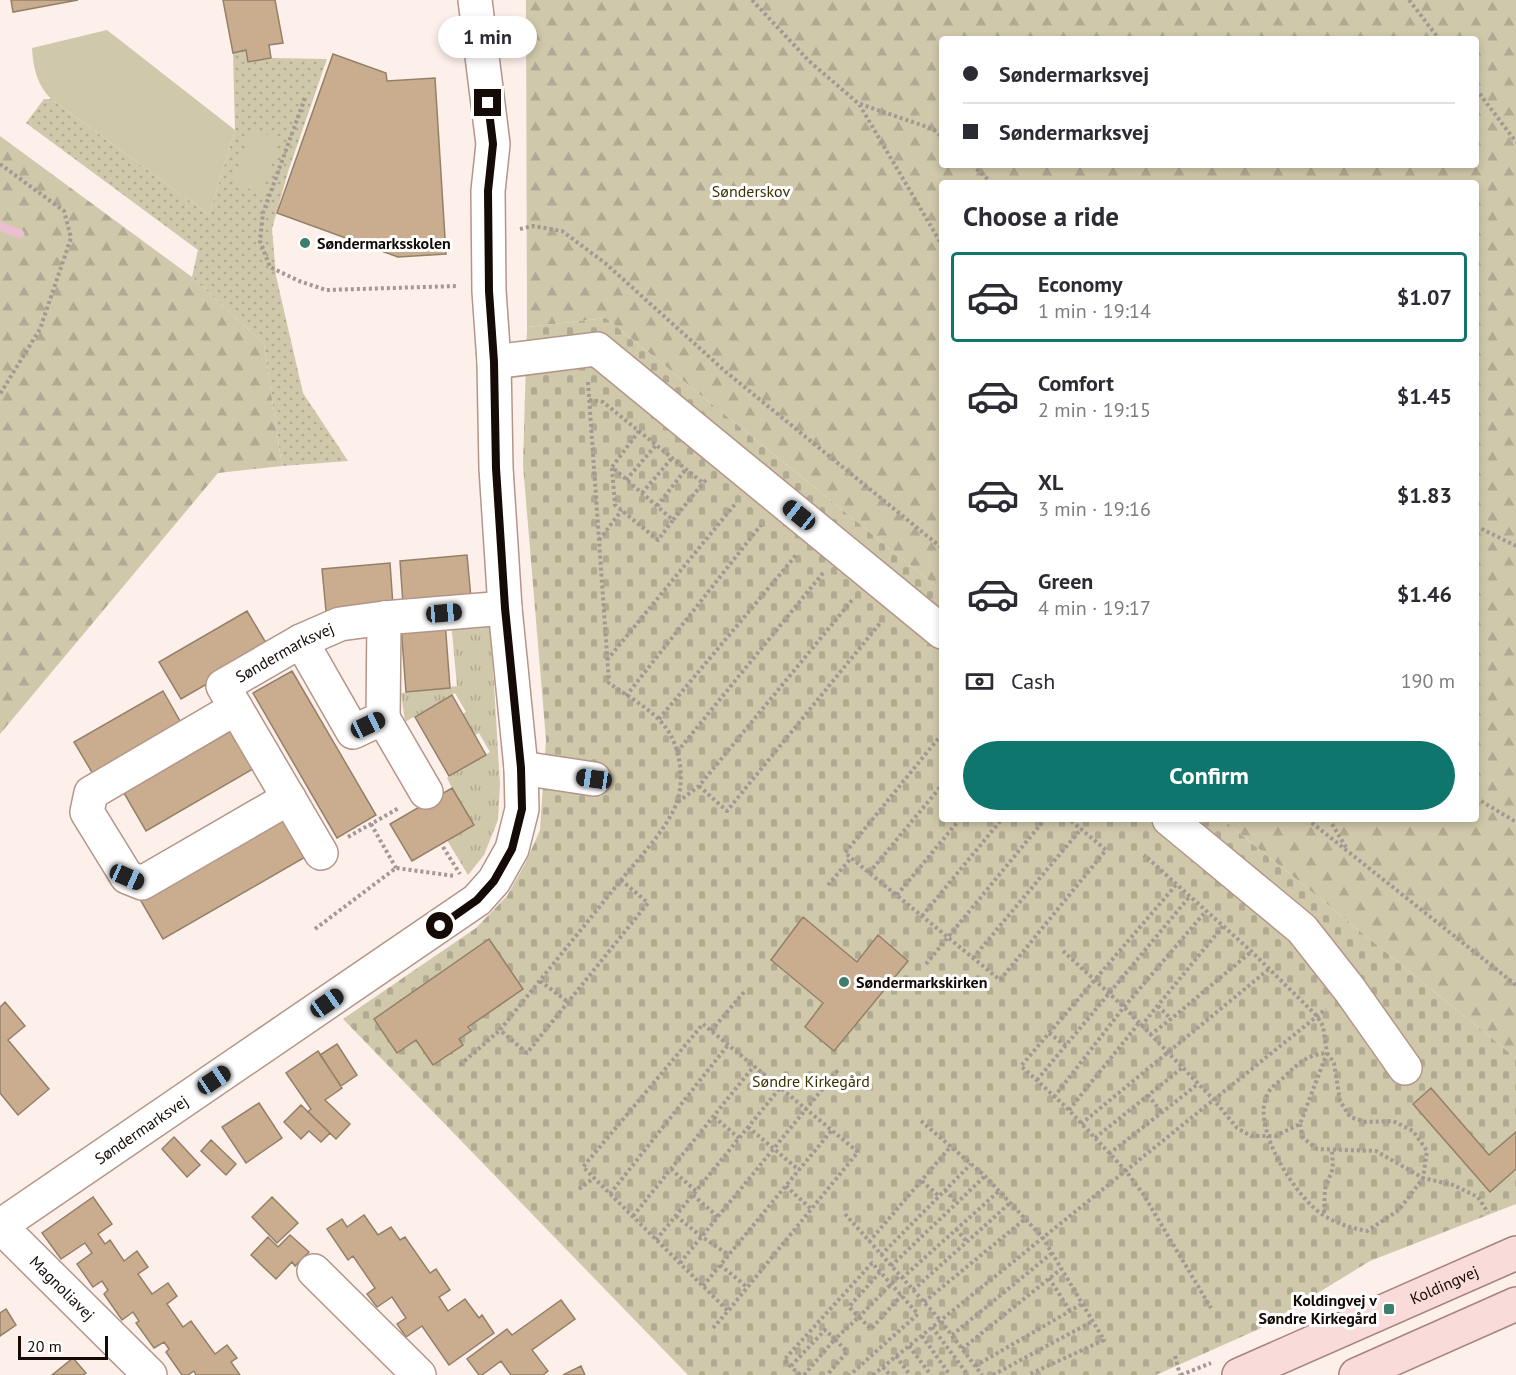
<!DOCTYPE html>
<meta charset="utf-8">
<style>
body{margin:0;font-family:"PT Sans",sans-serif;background:#f2f2f3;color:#2b2b33;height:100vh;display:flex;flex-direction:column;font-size:22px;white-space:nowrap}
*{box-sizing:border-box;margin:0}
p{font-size:20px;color:#7c7c81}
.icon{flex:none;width:33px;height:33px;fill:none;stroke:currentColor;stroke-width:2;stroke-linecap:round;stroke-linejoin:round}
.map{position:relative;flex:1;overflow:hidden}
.panel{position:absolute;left:939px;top:180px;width:540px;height:642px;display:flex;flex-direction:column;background:#fff;border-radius:6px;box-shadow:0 3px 9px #0003}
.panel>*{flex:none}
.banner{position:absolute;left:939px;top:36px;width:540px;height:132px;border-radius:6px;box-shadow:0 3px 9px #0003;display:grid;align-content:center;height:132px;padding:0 24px;background:#fff}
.scale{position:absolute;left:18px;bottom:15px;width:90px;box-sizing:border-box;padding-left:6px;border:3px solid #140a06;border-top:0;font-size:16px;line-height:21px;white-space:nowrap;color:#140a06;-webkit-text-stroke:4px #fff;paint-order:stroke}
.end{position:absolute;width:27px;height:27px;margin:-14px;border:8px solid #140a06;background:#fff;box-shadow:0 0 0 3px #fff}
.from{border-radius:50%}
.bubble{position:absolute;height:42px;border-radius:21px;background:#fff;box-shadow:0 3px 9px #0003;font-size:20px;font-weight:700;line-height:42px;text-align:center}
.car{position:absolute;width:18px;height:36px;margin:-18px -9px;border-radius:8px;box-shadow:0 0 4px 2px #0007;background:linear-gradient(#222 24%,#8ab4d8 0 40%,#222 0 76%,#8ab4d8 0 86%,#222 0)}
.banner b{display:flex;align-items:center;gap:21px;height:57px;font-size:22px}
.banner b+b{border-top:2px solid #e1e1e2}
.banner i{width:15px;height:15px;background:#2b2b33}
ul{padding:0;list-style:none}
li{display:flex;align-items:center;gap:18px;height:90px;margin:0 12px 9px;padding:0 12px;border:3px solid transparent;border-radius:6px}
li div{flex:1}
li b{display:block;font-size:22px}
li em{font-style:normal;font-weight:700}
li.current{border-color:#0f766e}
li>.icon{width:54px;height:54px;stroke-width:1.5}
h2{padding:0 24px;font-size:27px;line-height:72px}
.pay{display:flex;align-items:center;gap:15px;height:66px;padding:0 24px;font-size:22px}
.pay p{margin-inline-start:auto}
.action{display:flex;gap:12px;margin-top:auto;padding:12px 24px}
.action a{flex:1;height:69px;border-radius:36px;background:#0f766e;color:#fff;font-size:24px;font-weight:700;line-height:69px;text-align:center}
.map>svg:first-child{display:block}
.grass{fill:url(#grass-tufts)}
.forest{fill:url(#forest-firs);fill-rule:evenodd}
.cemetery{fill:url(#cemetery-stones)}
.park{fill:url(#park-dots)}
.pitch{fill:#cfc8ab}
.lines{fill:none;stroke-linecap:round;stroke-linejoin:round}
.stream{stroke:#eabfcf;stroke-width:9}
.building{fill:#c9ad8e;stroke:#948069;stroke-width:1.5}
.minor-casing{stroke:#b49689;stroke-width:36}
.major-casing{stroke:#a68280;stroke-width:36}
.path{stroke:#a49893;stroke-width:4;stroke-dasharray:3 3;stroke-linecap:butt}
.minor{stroke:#fff;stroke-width:33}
.major{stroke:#f9dbda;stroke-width:33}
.route{stroke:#140a06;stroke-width:8}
.poi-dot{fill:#3e7e6c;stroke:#fff;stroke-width:2}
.labels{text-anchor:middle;stroke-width:6;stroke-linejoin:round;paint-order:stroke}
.park-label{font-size:16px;fill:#3a3000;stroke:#fff}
.poi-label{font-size:16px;font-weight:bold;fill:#140a06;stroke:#fff;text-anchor:start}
.street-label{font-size:16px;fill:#140a06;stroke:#fff}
</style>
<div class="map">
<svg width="1516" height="1375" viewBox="0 0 1516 1375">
<defs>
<pattern id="grass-tufts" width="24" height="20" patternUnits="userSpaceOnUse" patternTransform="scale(1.5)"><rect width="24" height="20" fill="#cfc8ab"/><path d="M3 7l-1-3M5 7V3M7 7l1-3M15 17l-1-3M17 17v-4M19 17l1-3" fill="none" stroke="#b1aa92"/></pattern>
<pattern id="forest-firs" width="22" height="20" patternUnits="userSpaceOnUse" patternTransform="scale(1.5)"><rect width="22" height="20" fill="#cfc8ab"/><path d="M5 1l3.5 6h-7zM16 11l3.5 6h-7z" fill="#b1aa92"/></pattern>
<pattern id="cemetery-stones" width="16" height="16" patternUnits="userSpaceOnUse" patternTransform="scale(1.5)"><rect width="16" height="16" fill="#cfc8ab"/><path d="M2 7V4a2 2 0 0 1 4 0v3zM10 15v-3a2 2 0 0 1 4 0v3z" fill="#b1aa92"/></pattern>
<pattern id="park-dots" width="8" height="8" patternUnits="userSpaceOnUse" patternTransform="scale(1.5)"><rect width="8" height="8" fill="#cfc8ab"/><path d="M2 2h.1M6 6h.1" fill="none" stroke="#b1aa92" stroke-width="1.8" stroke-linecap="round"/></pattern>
</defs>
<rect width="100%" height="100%" fill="#fdefea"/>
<!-- grass -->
<path class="grass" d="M490 618 500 785 498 820 484 855 468 875 447 840 452 788 447 778 490 752 479 733 475 735 462 714 466 712 455 693 405 722 401 693 457 686 451 621Z"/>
<!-- forest -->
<path class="forest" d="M526 0H1516V1058L1222 819H1476V183H942V591L606 318 527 327ZM942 39H1476V165H942Z
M0 136 192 277 264 344 282 466 218 473 0 734Z"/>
<!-- cemetery -->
<path class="cemetery" d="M606 318 942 591V819H1222L1516 1058V1204L1370 1261 1259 1329 1156 1375H688L343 1019 476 928 507 896 525 864 540 830 546 740 523 465 527 327Z"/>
<!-- park -->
<path class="park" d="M246 50 271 58 327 59 288 172 272 229 276 276 303 393 348 461 282 466 264 344 192 277 198 250 26 123 44 99H51L209 215 235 130 233 53Z"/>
<!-- pitch -->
<path class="pitch" d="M107 30 235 130 209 215 51 99C37 85 33 67 32 48Z
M252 129 280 139 261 193 233 183Z"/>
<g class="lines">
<!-- stream -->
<path class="stream" d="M0 226 20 234"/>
</g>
<!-- building -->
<path class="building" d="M11 0H78L13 12Z
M223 0H275L283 43 269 45 271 58 248 62 246 50 233 53Z
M333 54 386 73 387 81 435 78 446 254 398 257 277 213Z
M467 555 471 598 403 604 400 561Z
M390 563 393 606 326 611 322 569Z
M247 611 269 648 181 699 159 662Z
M445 621 450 688 406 692 401 625Z
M292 671 376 815 337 838 253 693Z
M163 691 184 728 96 779 74 742Z
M452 695 486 755 449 776 415 717Z
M241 725 263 763 146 831 124 793Z
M452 788 474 825 412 861 390 824Z
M285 818 307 856 163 939 141 901Z
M803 917 857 962 878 935 908 961 834 1051 805 1027 823 1003 771 960Z
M489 939 523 989 468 1027 471 1031 459 1039 463 1045 433 1065 416 1040 397 1053 374 1019Z
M5 1002 25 1026 8 1040 49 1089 18 1115 0 1093V1007Z
M337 1044 357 1075 341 1086 320 1055Z
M318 1051 342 1088 325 1100 350 1124 336 1139 308 1112 311 1109 286 1073Z
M1431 1088 1489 1155 1516 1132V1169L1490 1192 1413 1104Z
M259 1103 282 1138 246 1163 222 1127Z
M301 1105 330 1133 321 1142 309 1131 301 1139 284 1122Z
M174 1137 200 1165 187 1177 162 1149Z
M211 1140 236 1164 226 1175 201 1151Z
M93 1197 112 1224 98 1234 105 1244 110 1240 124 1261 137 1251 148 1267 138 1274 152 1294 168 1283 177 1296 167 1304 183 1327 191 1321 215 1354 227 1345 237 1358 231 1362 240 1375H196L194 1371 188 1375H182L166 1352 169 1349 164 1342 154 1348 136 1323 139 1321 133 1312 122 1320 104 1294 108 1290 102 1281 93 1287 77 1264 92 1253 85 1243 61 1259 42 1233Z
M272 1197 298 1223 277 1243 252 1217Z
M364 1215 378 1235 391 1227 400 1240 405 1237 430 1273 436 1269 450 1290 439 1297 448 1311 465 1299 479 1318 482 1315 494 1333 449 1365 422 1326 406 1337 397 1324 406 1318 392 1297 377 1307 367 1294 375 1288 353 1256 348 1260 327 1229 342 1219 347 1227Z
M290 1235 309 1252 295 1266 292 1262 276 1279 251 1255 268 1237 278 1247Z
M561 1300 575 1319 532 1350 548 1371 543 1375H511L501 1361 482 1375H479L467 1359 507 1329 512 1335Z
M6 1309 16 1325 0 1336V1313Z
M73 1358 86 1373 83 1375H52Z
M581 1366 585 1375H563Z"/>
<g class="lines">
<!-- minor casing -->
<g class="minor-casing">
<g id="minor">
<path d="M494 362 597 349 942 632"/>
<path d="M301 641 353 732 383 718 384 618"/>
<path d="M236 708 91 793 87 812 127 877 142 883 289 798"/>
<path d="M383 718 426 792"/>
<path d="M521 768 594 779"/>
<path d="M1169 819 1302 929 1350 990 1405 1068"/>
<path id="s1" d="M321 853 223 686 301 641 340 624 384 618 505 608"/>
<path id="s2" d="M0 1226 477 900 494 881 512 849 522 809 521 768 505 608 496 468 494 362 489 291 488 191 493 144 475 0"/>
<path id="s3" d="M0 1226 150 1375"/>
<path d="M314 1271 419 1375"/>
</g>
</g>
<!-- major casing -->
<g class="major-casing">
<g id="major">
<path id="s4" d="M1239 1375 1516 1253"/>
<path d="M1356 1375 1516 1304"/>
</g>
</g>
<!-- path -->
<path class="path" d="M752 0 809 61 859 104 942 245
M1409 0 1439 39
M1476 89 1516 142
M305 98 263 213 260 241 270 267 299 281 326 290 458 286
M860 104 933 129 942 137
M0 164 64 211 71 238 40 329 0 394
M972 165 992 183
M520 229 533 226 562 231 605 263 726 372 942 548
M588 382 609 683C629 698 659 712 671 736 681 755 684 782 677 802 668 828 638 859 621 880 581 930 540 980 500 1030L527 1053 648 903 621 880
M589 400 603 402 703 483 707 479
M639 431 612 467 673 520 703 483
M612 468 615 505 658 540 673 520
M626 480 656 445
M642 493 672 458
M657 506 686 469
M1476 526 1516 546
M599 540 622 510
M607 660 736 503
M626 696 761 525
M659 719 797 554
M942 734 845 853 1000 980 1106 850 1069 819
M677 752 823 573
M699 786 727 811 881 622
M1476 798 1516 822
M678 802 699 786 853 599
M1307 819 1516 985
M1329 819 1347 849
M371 824 396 868
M348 837 399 808
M443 847 460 874
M869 873 942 785
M828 885 851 858
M1176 885 1021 1066 1066 1107 1126 1171 1143 1194 1211 1308
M897 895 960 819
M922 916 1002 819
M315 929 396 868 455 876
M1063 951 1124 1007 1214 1100 1237 1128 1251 1136H1275L1300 1124 1327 1053 1323 1026 1317 1016 1251 951 1144 855
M973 958 1081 829
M926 964 1045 819
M540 981 568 1002
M1158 1006 1171 1019
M1141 1026 1223 926
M711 1031 744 992
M1049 1033 1066 1046
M1150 1035 1171 1019 1251 952
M1327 1053 1334 1063 1340 1101 1350 1117 1366 1122 1393 1121 1413 1131 1427 1151 1423 1178 1399 1210 1367 1231C1346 1227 1325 1220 1310 1204 1288 1182 1251 1124 1268 1093 1271 1087 1279 1082 1284 1077 1299 1063 1306 1055 1327 1053Z
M460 1065 500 1030
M1037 1080 1190 896
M1148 1095 1162 1113
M1054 1097 1124 1007 1206 911
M1069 1110 1139 1023
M714 1117 739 1138
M921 1121 985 1176 1043 1238 1104 1340 1028 1375
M1081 1124 1269 969
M1300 1124 1303 1138 1317 1149 1376 1151 1423 1178 1453 1185 1478 1197 1488 1213
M748 1127 799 1170
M1095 1138 1182 1068
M1109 1154 1198 1084
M671 1169 696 1191
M922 1181 939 1196
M786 1186 811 1209
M579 1189 594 1178
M945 1190 957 1203
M610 1194 728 1045
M693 1195 718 1217
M1324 1213 1325 1189 1333 1168 1332 1150
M845 1214 941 1321 982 1375
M633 1216 754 1066
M676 1216 702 1237 729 1255
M956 1229 967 1242
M656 1240 780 1088
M869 1242 951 1146
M881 1255 971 1164
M680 1263 838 1070
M720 1265 747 1287
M891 1266 985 1176
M880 1272 849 1307 859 1317 900 1275
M902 1278 999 1191
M1049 1278 1070 1311
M703 1286 832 1130
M913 1290 1010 1203
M924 1302 1025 1219
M932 1327 968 1375
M713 1328 728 1311 858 1152 703 1024 583 1167 728 1311
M952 1335 1052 1253
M922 1336 950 1375
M909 1346 931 1375
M962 1349 1061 1269
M896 1356 910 1375
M1175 1356 1180 1375
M791 1366 825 1330 835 1339 859 1317 871 1329 902 1295
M975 1366 1082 1304
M883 1367 890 1375
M800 1375 784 1360 872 1263 918 1314 850 1375
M804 1375 835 1339 847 1352 827 1375
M873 1375 1326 1009
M993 1375 1093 1321
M1181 1375 1211 1363"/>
<!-- minor -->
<use href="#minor" class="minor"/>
<!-- major -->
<use href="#major" class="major"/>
</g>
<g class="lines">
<!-- route -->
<path class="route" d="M440 926 477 900 494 881 512 849 522 809 521 768 505 608 496 468 494 362 489 291 488 191 493 144 488 103"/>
</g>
<!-- markers -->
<g class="poi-dot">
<circle cx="305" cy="243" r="6"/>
<circle cx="844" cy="982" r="6"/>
<rect x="1383" y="1303" width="12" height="12" rx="3"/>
</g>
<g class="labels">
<!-- park labels -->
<g class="park-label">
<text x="751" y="197">Sønderskov</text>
<text x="811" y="1087">Søndre Kirkegård</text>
</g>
<!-- poi labels -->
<g class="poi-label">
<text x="317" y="249">Søndermarksskolen</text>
<text x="856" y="988">Søndermarkskirken</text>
<text x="1377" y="1306" text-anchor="end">Koldingvej v<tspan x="1377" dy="18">Søndre Kirkegård</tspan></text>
</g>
<!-- street labels -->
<g class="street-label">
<text dy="6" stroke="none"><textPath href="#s1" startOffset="264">Søndermarksvej</textPath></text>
<text dy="6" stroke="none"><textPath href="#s2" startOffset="171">Søndermarksvej</textPath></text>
<text dy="6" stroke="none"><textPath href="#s4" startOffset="224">Koldingvej</textPath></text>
<text dy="6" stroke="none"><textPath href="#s3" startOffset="88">Magnoliavej</textPath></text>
</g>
</g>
</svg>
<div class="scale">20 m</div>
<i class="end from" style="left:440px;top:926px"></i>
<i class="end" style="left:488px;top:103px"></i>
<div class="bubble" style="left:438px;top:16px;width:99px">1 min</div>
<i class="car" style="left:799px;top:515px;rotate:309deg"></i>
<i class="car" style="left:444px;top:613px;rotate:85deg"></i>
<i class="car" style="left:368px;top:725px;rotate:65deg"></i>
<i class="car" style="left:594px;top:779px;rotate:278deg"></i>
<i class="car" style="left:127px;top:877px;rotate:114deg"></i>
<i class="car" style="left:327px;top:1003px;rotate:55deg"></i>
<i class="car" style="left:214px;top:1080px;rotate:56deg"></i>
<div class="banner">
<b><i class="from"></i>Søndermarksvej</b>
<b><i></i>Søndermarksvej</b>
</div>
<section class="panel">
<h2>Choose a ride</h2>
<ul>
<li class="current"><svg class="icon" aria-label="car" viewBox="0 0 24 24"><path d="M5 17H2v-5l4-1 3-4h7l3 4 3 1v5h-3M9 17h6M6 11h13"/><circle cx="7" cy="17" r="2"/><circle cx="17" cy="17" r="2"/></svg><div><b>Economy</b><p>1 min · 19:14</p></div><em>$1.07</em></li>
<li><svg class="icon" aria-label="car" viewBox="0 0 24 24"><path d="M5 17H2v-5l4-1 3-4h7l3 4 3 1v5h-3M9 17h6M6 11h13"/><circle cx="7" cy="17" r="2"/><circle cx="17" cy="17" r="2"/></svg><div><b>Comfort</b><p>2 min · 19:15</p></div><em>$1.45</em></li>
<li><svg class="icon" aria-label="car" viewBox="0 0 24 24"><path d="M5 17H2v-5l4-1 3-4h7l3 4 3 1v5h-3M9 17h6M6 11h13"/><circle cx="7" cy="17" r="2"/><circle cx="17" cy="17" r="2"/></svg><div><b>XL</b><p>3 min · 19:16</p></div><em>$1.83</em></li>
<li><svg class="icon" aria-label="car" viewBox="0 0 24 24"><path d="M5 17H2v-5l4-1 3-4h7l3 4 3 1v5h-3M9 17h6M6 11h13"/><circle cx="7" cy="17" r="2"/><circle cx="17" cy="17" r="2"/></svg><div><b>Green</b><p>4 min · 19:17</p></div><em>$1.46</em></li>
</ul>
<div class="pay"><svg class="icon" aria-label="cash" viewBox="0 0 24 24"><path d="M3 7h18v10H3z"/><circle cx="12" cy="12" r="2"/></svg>Cash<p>190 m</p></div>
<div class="action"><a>Confirm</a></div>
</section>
</div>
